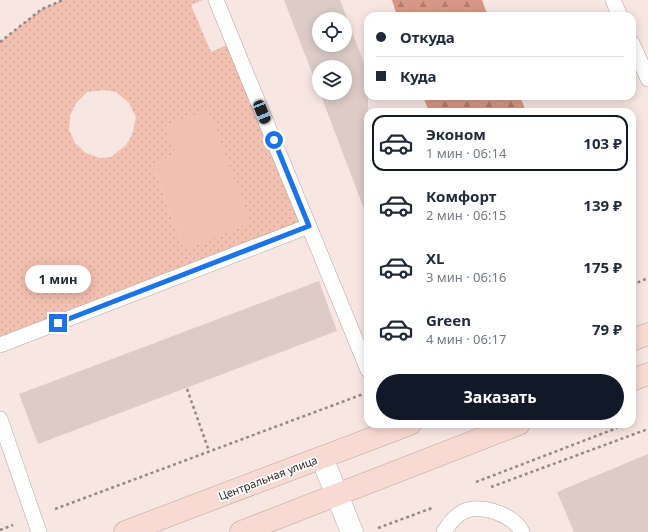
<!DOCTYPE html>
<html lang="ru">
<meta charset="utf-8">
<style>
body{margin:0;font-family:"Noto Sans",sans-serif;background:#f2f2f3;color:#1f2937;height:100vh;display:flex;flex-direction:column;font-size:15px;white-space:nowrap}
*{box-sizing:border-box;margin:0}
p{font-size:13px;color:#747a83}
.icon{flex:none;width:22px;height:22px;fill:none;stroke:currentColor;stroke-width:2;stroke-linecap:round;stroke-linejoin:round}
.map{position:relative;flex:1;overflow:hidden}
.drawer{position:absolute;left:364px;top:108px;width:272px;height:320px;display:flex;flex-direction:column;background:#fff;border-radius:12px;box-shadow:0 2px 10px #0003}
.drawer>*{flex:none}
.top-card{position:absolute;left:364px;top:12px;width:272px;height:88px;border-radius:12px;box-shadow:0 2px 10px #0003;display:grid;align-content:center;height:88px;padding:0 12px;background:#fff}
.controls{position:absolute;left:312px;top:12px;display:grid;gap:8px}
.controls a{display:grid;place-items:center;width:40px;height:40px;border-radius:50%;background:#fff;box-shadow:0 2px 10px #0003;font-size:20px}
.end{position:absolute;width:18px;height:18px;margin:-9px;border:5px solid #1a73e8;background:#fff;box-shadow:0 0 0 2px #fff}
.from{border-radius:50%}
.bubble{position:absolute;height:28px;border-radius:14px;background:#fff;box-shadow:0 2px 10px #0003;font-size:13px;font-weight:700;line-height:28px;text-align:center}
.car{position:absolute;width:12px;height:24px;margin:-12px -6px;border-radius:5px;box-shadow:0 0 3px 1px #0007;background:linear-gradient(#222 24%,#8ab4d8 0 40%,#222 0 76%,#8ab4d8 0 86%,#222 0)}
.top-card b{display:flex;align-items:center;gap:14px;height:38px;font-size:15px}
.top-card b+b{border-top:1px solid #e0e1e3}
.top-card i{width:10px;height:10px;background:#1f2937}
ul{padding:7px 0 0;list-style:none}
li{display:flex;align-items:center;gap:12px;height:56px;margin:0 8px 6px;padding:0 4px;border:2px solid transparent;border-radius:12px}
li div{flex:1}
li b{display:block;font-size:15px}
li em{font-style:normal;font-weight:700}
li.current{border-color:#111827}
li>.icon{width:36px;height:36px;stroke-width:1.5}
.button{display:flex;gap:8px;margin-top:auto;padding:8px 12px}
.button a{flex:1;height:46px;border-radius:24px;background:#111827;color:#fff;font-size:16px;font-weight:700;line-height:46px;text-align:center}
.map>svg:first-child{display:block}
.grass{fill:url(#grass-dots);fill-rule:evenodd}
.forest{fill:url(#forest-firs)}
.green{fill:#f2c0b1}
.building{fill:#dcccc8;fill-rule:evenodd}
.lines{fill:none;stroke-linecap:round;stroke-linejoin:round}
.lane-casing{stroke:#b4a5a0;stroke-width:16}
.street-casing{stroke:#b4a5a0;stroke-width:23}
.secondary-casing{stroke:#b4a5a0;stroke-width:23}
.path{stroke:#948885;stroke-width:2.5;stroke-dasharray:3 3;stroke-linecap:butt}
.lane{stroke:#fff;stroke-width:15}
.street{stroke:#fff;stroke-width:22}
.secondary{stroke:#f8dad2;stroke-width:22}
.route{stroke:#1a73e8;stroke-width:5}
.labels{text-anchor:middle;stroke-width:3.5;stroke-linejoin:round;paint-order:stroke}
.street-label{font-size:11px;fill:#2b2524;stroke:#fff}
</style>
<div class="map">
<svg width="648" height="532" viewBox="0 0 648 532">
<defs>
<pattern id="grass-dots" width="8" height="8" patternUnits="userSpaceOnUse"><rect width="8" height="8" fill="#f2c0b1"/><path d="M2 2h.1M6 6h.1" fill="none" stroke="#d0a598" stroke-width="1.8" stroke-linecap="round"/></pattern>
<pattern id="forest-firs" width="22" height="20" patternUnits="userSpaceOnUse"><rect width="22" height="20" fill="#d89784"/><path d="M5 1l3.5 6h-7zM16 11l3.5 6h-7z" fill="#af7b6c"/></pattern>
</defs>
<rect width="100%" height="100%" fill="#f7e6e2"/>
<!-- grass -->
<path class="grass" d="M63 0H203L191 5 211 52 233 42 309 226 0 345V42L42 9ZM104 90 116 92 129 103 136 117 132 135 126 145 111 157 100 158 86 153 75 143 69 130 70 116 76 103 87 92ZM175 123 184 250 152 164 176 154 166 126Z"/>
<!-- forest -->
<path class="forest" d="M392 0H482L488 16H397Z
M423 96H520L526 112H429Z"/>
<!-- green -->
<path class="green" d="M208 109 251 223 184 250 152 164 175 154 166 126Z"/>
<!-- building -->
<path class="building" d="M284 0H340L368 74V213L366 214 320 93H345V67H319V91ZM319 19H345V45H319Z
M319 281 337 331 38 444 19 394Z
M648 454V532H574L557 492Z"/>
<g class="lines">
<!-- lane casing -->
<g class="lane-casing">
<path id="lane" d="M216 0 368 370
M613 0 620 16
M632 43 648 79
M0 345 309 226
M0 419 39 532
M444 532C449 524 453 518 461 513 477 502 514 514 522 532"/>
</g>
<!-- street casing -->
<g class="street-casing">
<path id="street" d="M322 458 352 532"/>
</g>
<!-- secondary casing -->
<g class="secondary-casing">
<path id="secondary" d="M632 340 648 334
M632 380 648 374
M125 532 410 424
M241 532 519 424"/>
</g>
<!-- path -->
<path class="path" d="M0 42 42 9 63 0
M632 285 648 278
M187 389 209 451
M476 482 617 428
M491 487 648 429
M55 509 366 393
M378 528 432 508
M0 530 13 525"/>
<!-- lane -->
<use href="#lane" class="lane"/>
<!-- street -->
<use href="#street" class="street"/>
<!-- secondary -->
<use href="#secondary" class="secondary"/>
</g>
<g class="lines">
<!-- route -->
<path class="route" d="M58 323 309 226 274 140"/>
</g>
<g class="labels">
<!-- street labels -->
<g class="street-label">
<text transform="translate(268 478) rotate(-21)" y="4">Центральная улица</text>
</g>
</g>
</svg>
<div class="controls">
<a><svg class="icon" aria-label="locate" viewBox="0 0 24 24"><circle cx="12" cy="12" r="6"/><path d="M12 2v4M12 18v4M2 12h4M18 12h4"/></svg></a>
<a><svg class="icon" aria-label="layers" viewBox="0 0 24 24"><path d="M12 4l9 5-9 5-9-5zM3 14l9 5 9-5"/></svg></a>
</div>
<i class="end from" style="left:274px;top:140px"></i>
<i class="end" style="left:58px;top:323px"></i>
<div class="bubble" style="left:25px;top:265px;width:66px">1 мин</div>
<i class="car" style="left:262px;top:112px;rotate:158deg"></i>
<div class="top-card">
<b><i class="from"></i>Откуда</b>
<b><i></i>Куда</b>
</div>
<section class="drawer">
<ul>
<li class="current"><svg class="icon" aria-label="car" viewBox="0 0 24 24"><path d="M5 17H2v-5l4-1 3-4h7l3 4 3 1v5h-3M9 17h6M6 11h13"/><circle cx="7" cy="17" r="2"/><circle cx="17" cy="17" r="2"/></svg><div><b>Эконом</b><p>1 мин · 06:14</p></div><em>103 ₽</em></li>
<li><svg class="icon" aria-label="car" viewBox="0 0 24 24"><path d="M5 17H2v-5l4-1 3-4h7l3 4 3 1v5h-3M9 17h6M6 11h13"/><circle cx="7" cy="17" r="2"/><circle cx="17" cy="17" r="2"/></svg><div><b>Комфорт</b><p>2 мин · 06:15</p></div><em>139 ₽</em></li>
<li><svg class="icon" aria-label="car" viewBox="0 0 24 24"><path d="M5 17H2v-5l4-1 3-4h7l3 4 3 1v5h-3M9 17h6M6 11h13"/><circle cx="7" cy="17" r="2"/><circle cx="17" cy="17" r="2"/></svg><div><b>XL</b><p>3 мин · 06:16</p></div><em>175 ₽</em></li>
<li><svg class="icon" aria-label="car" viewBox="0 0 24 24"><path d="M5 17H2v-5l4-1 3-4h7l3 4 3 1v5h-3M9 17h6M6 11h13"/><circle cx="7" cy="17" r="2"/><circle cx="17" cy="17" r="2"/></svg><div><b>Green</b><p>4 мин · 06:17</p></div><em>79 ₽</em></li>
</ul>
<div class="button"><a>Заказать</a></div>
</section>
</div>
